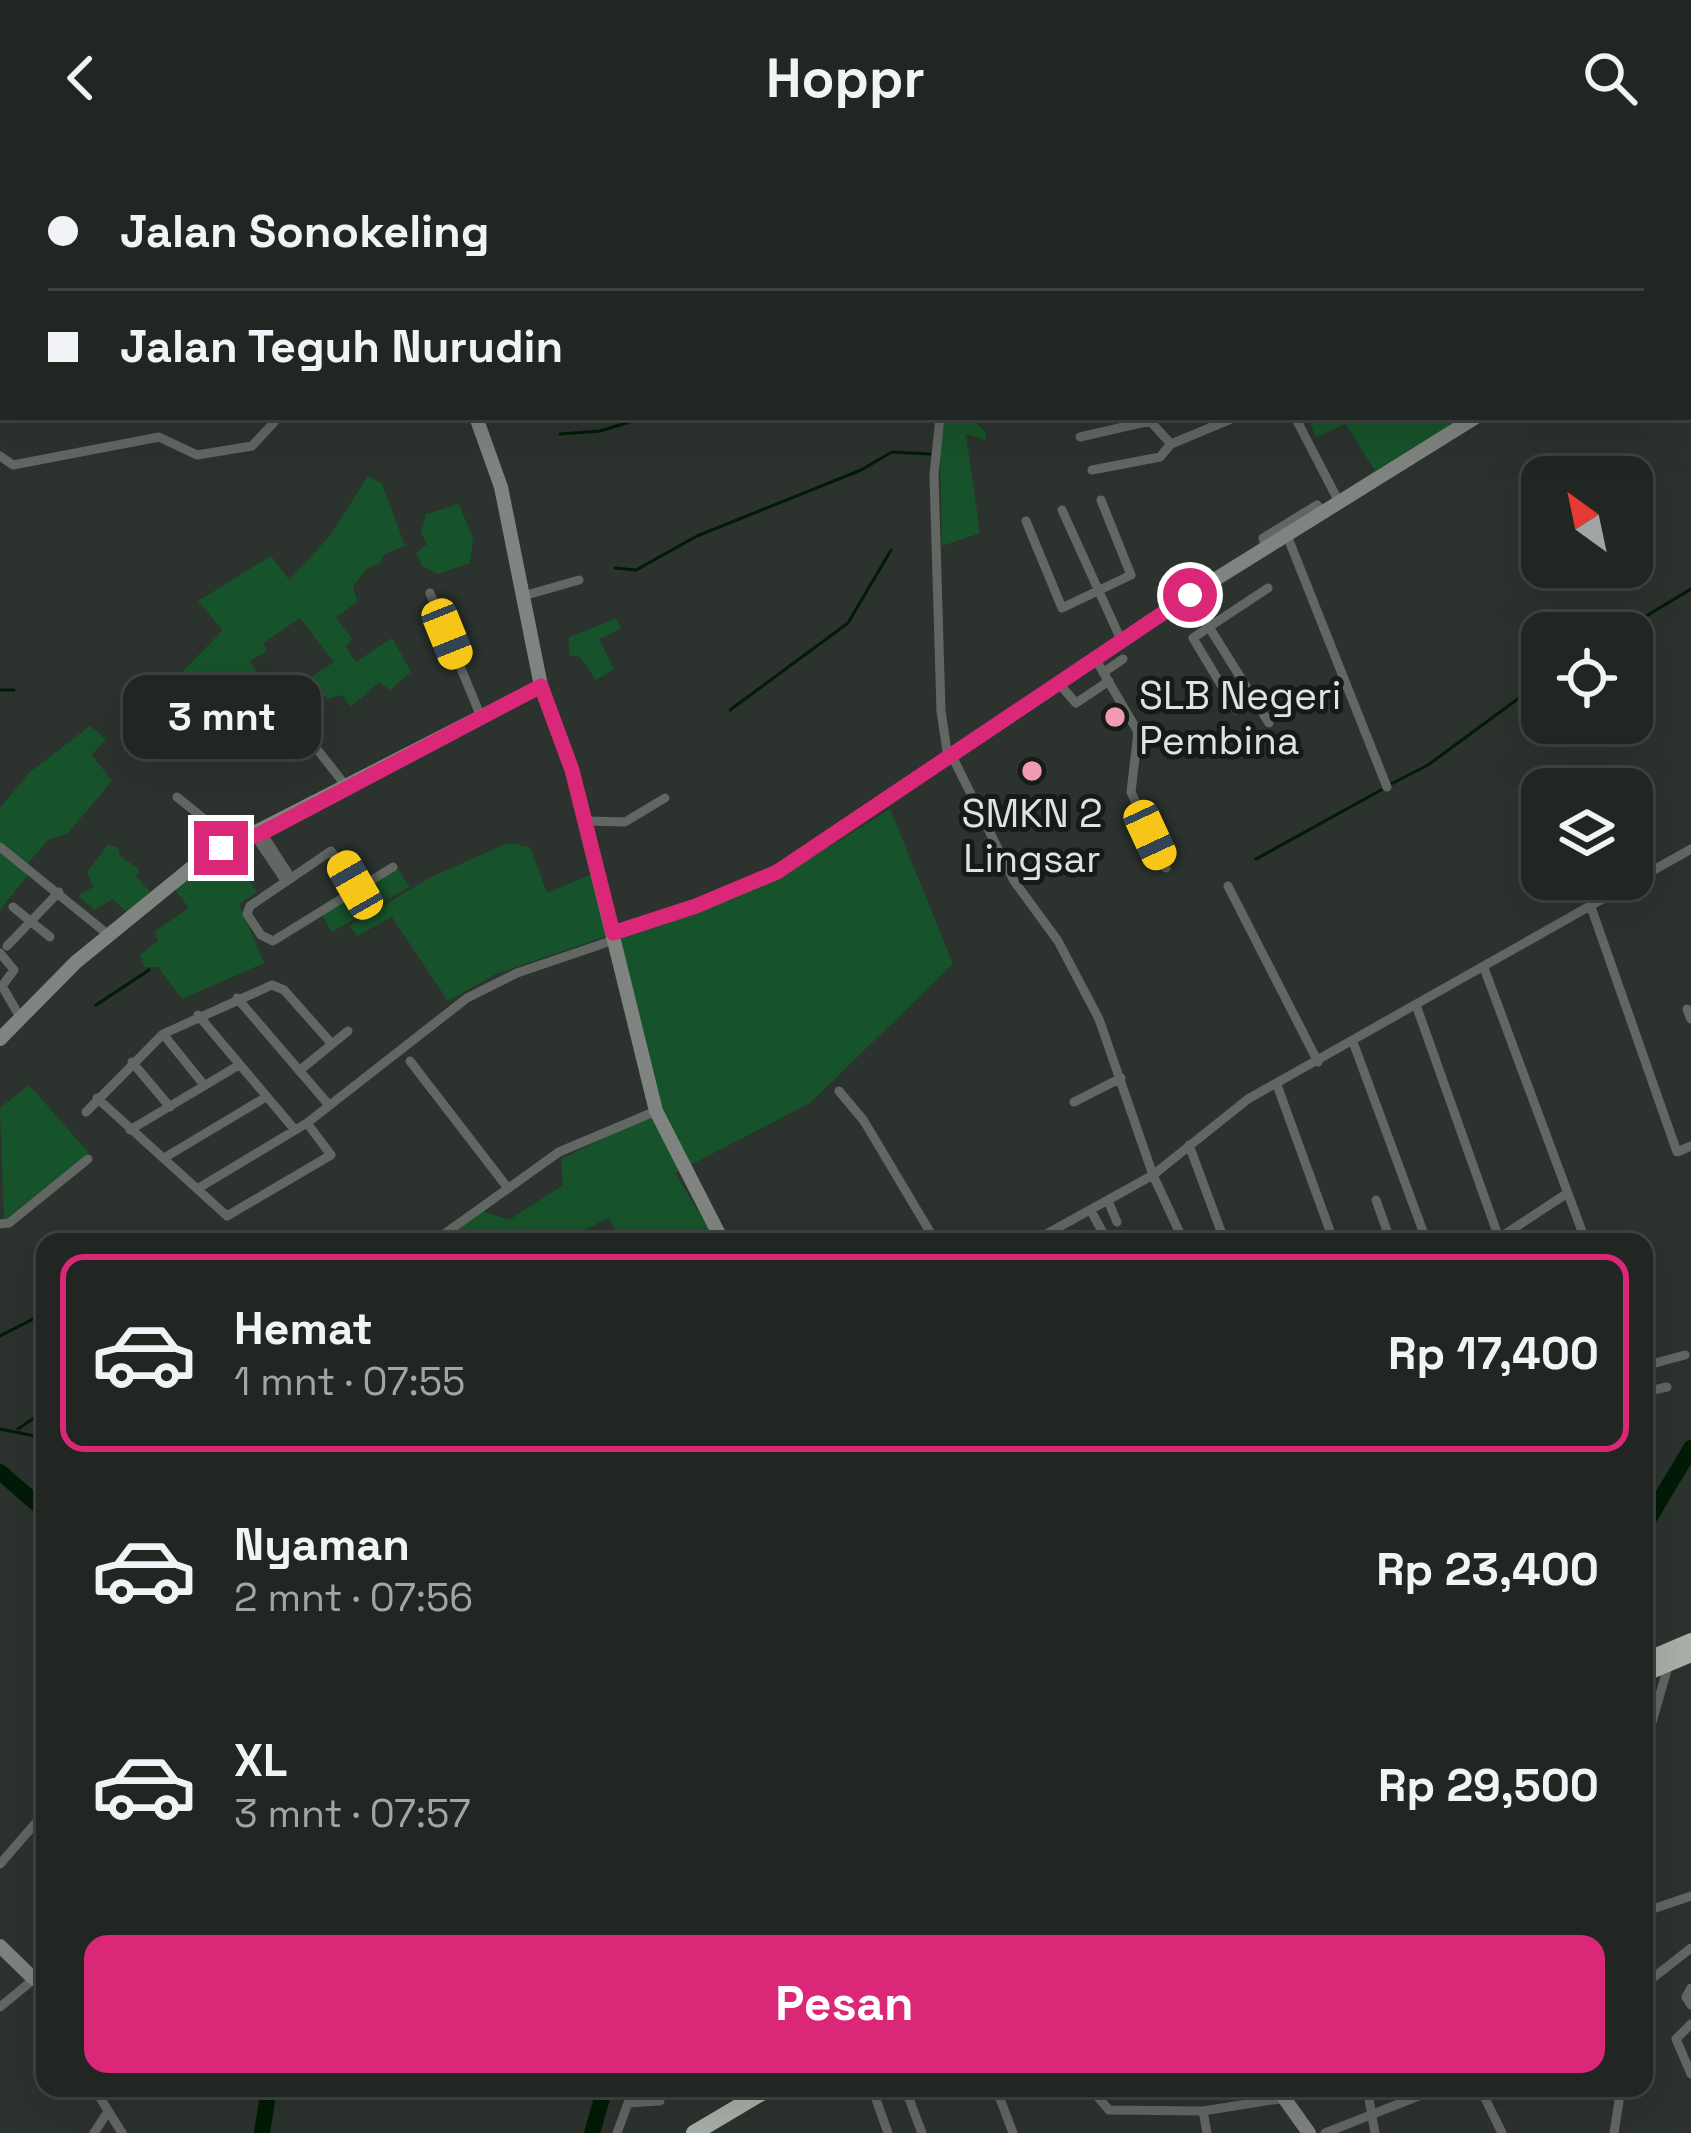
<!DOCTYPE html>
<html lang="id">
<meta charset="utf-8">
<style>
body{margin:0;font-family:"Space Grotesk",sans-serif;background:#292e2a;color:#f1f3f6;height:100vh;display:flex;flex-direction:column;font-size:45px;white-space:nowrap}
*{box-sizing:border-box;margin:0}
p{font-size:39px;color:#a2a5a5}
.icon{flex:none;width:66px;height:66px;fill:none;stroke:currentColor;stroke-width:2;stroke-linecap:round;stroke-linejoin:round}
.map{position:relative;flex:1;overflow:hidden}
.details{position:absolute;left:36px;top:1077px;width:1617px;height:864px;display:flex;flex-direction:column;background:#212622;border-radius:24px;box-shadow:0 12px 48px #0002,0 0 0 3px #3e4340}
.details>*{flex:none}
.top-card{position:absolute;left:0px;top:0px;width:1692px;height:264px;box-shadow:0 12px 48px #0002,0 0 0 3px #3e4340;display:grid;align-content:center;height:264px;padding:0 48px;background:#212622}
.needle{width:78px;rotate:327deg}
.buttons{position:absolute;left:1521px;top:300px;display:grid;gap:24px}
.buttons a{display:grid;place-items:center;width:132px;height:132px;border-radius:24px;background:#212622;box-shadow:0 12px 48px #0002,0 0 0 3px #3e4340;font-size:60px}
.end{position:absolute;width:54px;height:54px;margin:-27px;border:15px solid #db2777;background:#fff;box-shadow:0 0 0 6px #fff}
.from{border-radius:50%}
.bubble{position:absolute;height:84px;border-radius:24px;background:#212622;box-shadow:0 12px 48px #0002,0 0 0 3px #3e4340;font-size:39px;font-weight:800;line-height:84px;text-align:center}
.car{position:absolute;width:36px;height:72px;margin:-36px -18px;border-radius:15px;box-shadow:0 0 9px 3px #0007;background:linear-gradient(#f5c518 24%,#345 0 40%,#f5c518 0 76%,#345 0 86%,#f5c518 0)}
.top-card b{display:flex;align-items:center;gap:42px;height:114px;font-size:45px}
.top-card b+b{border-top:3px solid #3e4340}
.top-card i{width:30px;height:30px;background:#f1f3f6}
ul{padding:21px 0 0;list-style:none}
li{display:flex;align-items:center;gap:36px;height:198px;margin:0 24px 18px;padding:0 24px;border:6px solid transparent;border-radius:24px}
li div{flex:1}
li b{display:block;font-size:45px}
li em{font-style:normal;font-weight:800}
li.active{border-color:#db2777}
li>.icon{width:108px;height:108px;stroke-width:1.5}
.button{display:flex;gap:24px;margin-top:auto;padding:24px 48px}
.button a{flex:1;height:138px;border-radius:24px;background:#db2777;color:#fff;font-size:48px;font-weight:800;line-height:138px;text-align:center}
header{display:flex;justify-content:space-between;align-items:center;height:156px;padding:0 48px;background:#212622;font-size:54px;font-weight:800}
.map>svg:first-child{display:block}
.green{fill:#17532a;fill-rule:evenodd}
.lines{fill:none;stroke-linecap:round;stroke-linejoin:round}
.stream{stroke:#001b06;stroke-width:3}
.river{stroke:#001b06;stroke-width:16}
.street{stroke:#636764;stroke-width:9}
.secondary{stroke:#7f8480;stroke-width:14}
.highway{stroke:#a8b0a9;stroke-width:16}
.route{stroke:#db2777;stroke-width:15}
.poi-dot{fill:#f09ab4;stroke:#171a17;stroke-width:4.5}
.labels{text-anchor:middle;stroke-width:10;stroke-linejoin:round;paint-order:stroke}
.poi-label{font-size:39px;fill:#e0e4e0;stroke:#171a17;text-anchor:start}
</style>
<header><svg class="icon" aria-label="back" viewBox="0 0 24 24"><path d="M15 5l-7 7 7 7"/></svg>Hoppr<svg class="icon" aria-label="search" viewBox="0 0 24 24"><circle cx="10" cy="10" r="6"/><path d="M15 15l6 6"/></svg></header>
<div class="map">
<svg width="1691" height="1977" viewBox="0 0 1691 1977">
<rect width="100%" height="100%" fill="#2c332e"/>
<!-- green -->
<path class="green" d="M945 261H969L986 276 985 284 966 278 980 377 942 390 940 295Z
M1307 261H1463L1375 315 1346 268 1316 281Z
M368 320 382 328 405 390 384 398 380 407 367 412 353 430 357 445 336 462 352 483 345 490 356 506 392 482 411 516 390 534 379 526 351 551 341 539 327 543 320 535 284 566 254 581 224 547 197 542 181 517 223 474 198 445 271 400 289 424 330 380ZM300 462 334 506 274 545 250 505 267 495 263 487Z
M459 348 473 383 470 407 438 418 422 410 416 398 427 388 421 377 426 358Z
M616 463 621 473 599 483 614 513 596 524 580 501 569 499V481Z
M90 570 106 583 92 599 112 625 68 677 48 684 23 713 28 719 0 754V652L30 616Z
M890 653 953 808 810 947 675 1017 717 1086H623L608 1062 562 1086H443L482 1055 509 1064 563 1029 561 1003 661 954 633 853 621 782 780 721Z
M508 687 530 691 547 737 592 718 606 780 496 818 448 845 392 761 357 780 350 770 429 722Z
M108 689 118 691 120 700 139 713 136 720 150 736 128 757 112 743 95 754 78 740 93 731 87 716Z
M241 693 254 712 245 719 257 736 239 748 264 807 182 843 158 811H145L140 799 158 785 155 775 189 752 174 732 206 708Z
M398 712 409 731 332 776 321 758Z
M29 929 89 997 4 1064 0 952Z"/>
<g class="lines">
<!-- stream -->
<path class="stream" d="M920 3 924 0
M560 278 600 275 646 261
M615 412 636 414 697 380 861 314 892 296 930 298
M1618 477 1691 433
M0 534H14
M730 554 848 467 891 394
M1391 628 1428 609 1542 525
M1256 703 1381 634
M96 849 149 814
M0 1180 45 1157
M0 1273 45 1282
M18 1273 45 1254"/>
<!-- river -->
<path class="river" d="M0 1316 45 1355
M1644 1371 1691 1292
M262 1977 269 1932
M592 1977 605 1932"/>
<!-- street -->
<path class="street" d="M555 0 556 3
M655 3 659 0
M1011 3 1013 0
M940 261 934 319 941 555 948 602
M1295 261 1340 348
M1080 281 1150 265 1171 288
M0 300 13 309 159 281 197 299 252 290 279 261
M1092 314 1160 301 1171 288 1236 261
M1062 354 1122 486
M1026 365 1062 452 1131 419 1101 344
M1288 382 1387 631
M1266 394 1263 382 1317 349 1325 358
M1268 432 1209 471 1269 567
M430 437 481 561
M1190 439 1209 471 1193 482 1236 554
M523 440 579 424
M1096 504 1138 576 1131 636 1166 712
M1104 516 1123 503
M1060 529 1076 547 1109 525
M319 567 309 583 346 630
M953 602 1014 725 1058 785 1099 863 1153 1019 1184 1086
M177 641 234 687
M585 665 625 666 665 642
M262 677 291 722
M255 680 286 726
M0 691 110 780
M355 729 331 695 250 750 247 758 261 779 273 785 393 711
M1228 730 1318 906
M13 751 50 781
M1591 751 1677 996 1691 990
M7 790 59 736
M0 797 14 814 2 830 20 861
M1484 812 1586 1086
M237 842 328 948
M1416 849 1499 1082
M1687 853 1691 863
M198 859 295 974
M163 878 204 929
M1353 886 1427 1086
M410 905 507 1031
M132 906 170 951
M299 915 348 875
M1277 929 1334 1086
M839 935 864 965 936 1086
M97 942 227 1060 331 999 307 967
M1074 946 1121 922
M86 956 163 878 272 829 284 834 332 888
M130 974 239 909
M1189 989 1225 1086
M164 1002 266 941
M197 1033 307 967 467 842 517 817 614 784
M1376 1044 1391 1086
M1108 1045 1117 1066
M1091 1055 1108 1086
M0 1068 9 1067 88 1003
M433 1086 559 996 656 955
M1032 1086 1153 1019 1248 943 1691 693
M1493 1086 1566 1038
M1644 1210 1685 1199
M1644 1236 1667 1231
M1644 1594 1669 1507
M33 1670 45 1656
M0 1708 33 1670 45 1681
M1644 1756 1691 1740
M1644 1829 1691 1792
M1691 1832 1686 1841 1691 1849
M0 1851 34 1823 45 1837
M1691 1868 1676 1883 1691 1918
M94 1932 122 1977
M849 1932 852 1936 864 1932
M872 1932 888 1977
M905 1932 922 1977
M996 1932 1013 1977
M1090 1932 1109 1954 1203 1955
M1367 1932 1375 1977
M1480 1932 1502 1977
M94 1977 107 1957
M617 1977 628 1947 660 1945
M1207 1977 1203 1955 1285 1942
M1325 1977 1439 1932
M1614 1977 1621 1932"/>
<!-- secondary -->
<path class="secondary" d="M354 0 356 3
M1689 159 1691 158
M476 261 501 331 541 530 572 614 656 955 723 1086
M613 777 696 750 777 716 1190 439 1476 261
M0 883 76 806 201 704 541 530
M0 1790 34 1823 45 1811
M1277 1932 1309 1977"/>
<!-- highway -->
<path class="highway" d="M1644 1505 1691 1485
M1644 1518 1691 1498
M694 1977 770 1932"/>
</g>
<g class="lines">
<!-- route -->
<path class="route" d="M221 692 262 677 541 530 572 614 613 777 696 750 777 716 1190 439"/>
</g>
<!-- markers -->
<g class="poi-dot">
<circle cx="1115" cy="561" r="12"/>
<circle cx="1032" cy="615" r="12"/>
</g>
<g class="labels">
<!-- poi labels -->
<g class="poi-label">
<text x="1139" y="553">SLB Negeri<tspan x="1139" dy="45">Pembina</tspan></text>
<text x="1032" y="671" text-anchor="middle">SMKN 2<tspan x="1032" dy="45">Lingsar</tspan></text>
</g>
</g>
</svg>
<div class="buttons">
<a><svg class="needle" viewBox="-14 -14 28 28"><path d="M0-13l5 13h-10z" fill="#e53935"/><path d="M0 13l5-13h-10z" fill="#a2a5a5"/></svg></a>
<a><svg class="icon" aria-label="locate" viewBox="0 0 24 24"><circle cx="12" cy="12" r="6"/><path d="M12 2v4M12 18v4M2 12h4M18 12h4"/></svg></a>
<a><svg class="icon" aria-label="layers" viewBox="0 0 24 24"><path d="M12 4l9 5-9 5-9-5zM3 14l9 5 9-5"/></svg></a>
</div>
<i class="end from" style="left:1190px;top:439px"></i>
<i class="end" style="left:221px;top:692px"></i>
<div class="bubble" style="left:123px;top:519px;width:198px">3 mnt</div>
<i class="car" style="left:447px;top:478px;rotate:158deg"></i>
<i class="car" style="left:1150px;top:679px;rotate:155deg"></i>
<i class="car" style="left:355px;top:729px;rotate:330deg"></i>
<div class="top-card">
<b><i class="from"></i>Jalan Sonokeling</b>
<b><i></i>Jalan Teguh Nurudin</b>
</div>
<section class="details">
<ul>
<li class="active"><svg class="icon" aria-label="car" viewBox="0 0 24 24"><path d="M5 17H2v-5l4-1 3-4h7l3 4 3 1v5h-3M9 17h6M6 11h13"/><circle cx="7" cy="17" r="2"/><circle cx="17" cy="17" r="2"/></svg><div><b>Hemat</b><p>1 mnt · 07:55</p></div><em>Rp 17,400</em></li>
<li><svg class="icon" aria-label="car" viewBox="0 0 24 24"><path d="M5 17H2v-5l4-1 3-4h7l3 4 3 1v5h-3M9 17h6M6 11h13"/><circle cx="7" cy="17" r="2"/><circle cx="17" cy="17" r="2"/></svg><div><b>Nyaman</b><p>2 mnt · 07:56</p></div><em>Rp 23,400</em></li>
<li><svg class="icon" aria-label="car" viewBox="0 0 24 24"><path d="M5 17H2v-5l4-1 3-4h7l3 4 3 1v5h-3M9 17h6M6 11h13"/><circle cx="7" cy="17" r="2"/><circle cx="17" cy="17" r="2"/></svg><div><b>XL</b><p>3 mnt · 07:57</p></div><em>Rp 29,500</em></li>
</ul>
<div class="button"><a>Pesan</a></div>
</section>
</div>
